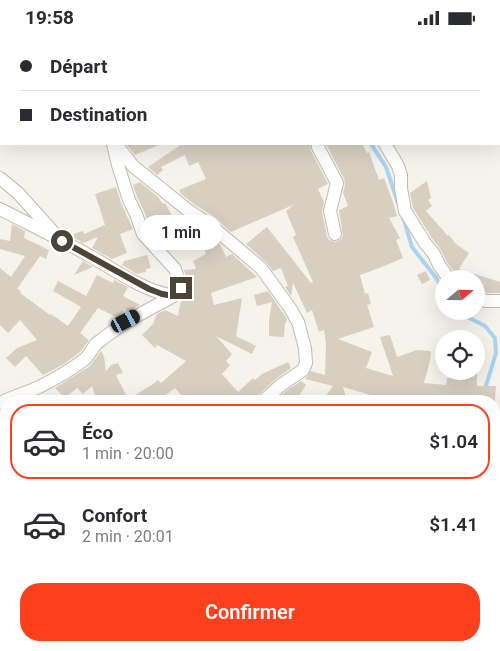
<!DOCTYPE html>
<html lang="fr">
<meta charset="utf-8">
<style>
body{margin:0;font-family:Roboto,sans-serif;background:#f2f2f3;color:#2b2b33;height:100vh;display:flex;flex-direction:column;font-size:19px;white-space:nowrap}
*{box-sizing:border-box;margin:0}
p{font-size:16px;color:#7c7c81}
.icon{flex:none;width:28px;height:28px;fill:none;stroke:currentColor;stroke-width:2;stroke-linecap:round;stroke-linejoin:round}
.map{position:relative;flex:1;overflow:hidden}
.side{position:absolute;left:0px;top:360px;width:500px;height:256px;display:flex;flex-direction:column;background:#fff;border-radius:20px 20px 0 0;box-shadow:0 5px 20px #0002}
.side>*{flex:none}
.guide{position:absolute;left:0px;top:0px;width:500px;height:110px;box-shadow:0 5px 20px #0002;display:grid;align-content:center;height:110px;padding:0 20px;background:#fff}
.needle{width:32px;rotate:70deg}
.fabs{position:absolute;left:435px;top:235px;display:grid;gap:10px}
.fabs a{display:grid;place-items:center;width:50px;height:50px;border-radius:50%;background:#fff;box-shadow:0 5px 20px #0002;font-size:25px}
.end{position:absolute;width:22px;height:22px;margin:-11px;border:6px solid #4b4439;background:#fff;box-shadow:0 0 0 2px #fff}
.from{border-radius:50%}
.bubble{position:absolute;height:35px;border-radius:18px;background:#fff;box-shadow:0 5px 20px #0002;font-size:16px;font-weight:600;line-height:35px;text-align:center}
.car{position:absolute;width:15px;height:30px;margin:-15px -8px;border-radius:6px;box-shadow:0 0 4px 1px #0007;background:linear-gradient(#222 24%,#8ab4d8 0 40%,#222 0 76%,#8ab4d8 0 86%,#222 0)}
.guide b{display:flex;align-items:center;gap:18px;height:48px;font-size:19px}
.guide b+b{border-top:1px solid #e1e1e2}
.guide i{width:12px;height:12px;background:#2b2b33}
ul{padding:9px 0 0;list-style:none}
li{display:flex;align-items:center;gap:15px;height:75px;margin:0 10px 8px;padding:0 10px;border:2px solid transparent;border-radius:20px}
li div{flex:1}
li b{display:block;font-size:19px}
li em{font-style:normal;font-weight:600}
li.active{border-color:#fc3f1d}
li>.icon{width:45px;height:45px;stroke-width:1.5}
.button{display:flex;gap:10px;margin-top:auto;padding:10px 20px}
.button a{flex:1;height:58px;border-radius:20px;background:#fc3f1d;color:#fff;font-size:20px;font-weight:600;line-height:58px;text-align:center}
.status{display:flex;justify-content:space-between;align-items:center;height:35px;padding:0 25px;background:#fff;direction:ltr}
.status svg{height:14px;fill:currentColor}
.map>svg:first-child{display:block}
.lines{fill:none;stroke-linecap:round;stroke-linejoin:round}
.stream{stroke:#a9d4f2;stroke-width:4}
.building{fill:#d8cfc1}
.street-casing{stroke:#c2bbae;stroke-width:14}
.street{stroke:#fff;stroke-width:12}
.route{stroke:#4b4439;stroke-width:6}
</style>
<div class="status"><b>19:58</b><svg viewBox="0 0 49 12"><path d="M0 12V9h3v3zM5 12V6h3v6zM10 12V3h3v9zM15 12V0h3v12zM26 1h20v11H26zM47 4h2v5h-2z"/></svg></div>
<div class="map">
<svg width="500" height="616" viewBox="0 0 500 616">
<rect width="100%" height="100%" fill="#f6f3ec"/>
<g class="lines">
<!-- stream -->
<path class="stream" d="M306 0V1
M371 109 386 132 398 168
M403 182 412 212 437 244 444 260
M456 276 485 291 495 303 496 318 485 354
M441 616V613L442 610"/>
</g>
<!-- building -->
<path class="building" d="M126 109H161L135 120Z
M182 109H310L311 116 328 149 318 154 324 167 322 177 327 201 329 205 336 207 340 205 343 201 339 175 348 171 343 158 345 150 344 144 326 109H362L367 118 369 117 379 145 384 143 392 164 397 181 389 183 400 203 396 205 403 223 382 232 360 240 365 259 368 258 371 269 367 270 374 292 338 304 372 317 366 333 393 341 380 302 390 300 397 322 417 315 431 316 430 326 424 348 446 350 447 343H453V338H466V336H477V351H496L495 366H391L343 352 346 362 331 366H322L333 351 305 344 311 336 325 340 326 309 324 295 319 297 312 275 307 278 293 248 291 261 285 252 288 251 281 233 273 236 266 227 246 209 267 192 311 248 313 247 293 202 296 200 286 176 293 170 231 197 214 182 194 169 181 159 179 155 206 144 198 127 189 131 185 120 161 132 163 135 157 140 148 132Z
M427 146 431 163 428 165 432 171 426 176 448 201 449 200 456 209 469 218 459 234 500 247V258H487L476 253V244H457L456 239 446 226 441 215 432 203 413 173 410 158Z
M140 147 158 162 163 169 165 168 178 191 158 202 152 191 150 193 144 176 137 162 133 150Z
M116 152 121 168 133 194 120 199 127 218 112 224 92 213 98 202 83 208 70 200 83 196 84 199 105 190 95 159Z
M12 189 25 196 24 203 49 215 46 224 40 221 17 254 21 256 20 258 50 280 51 279 68 291 81 272 53 256 58 246 86 261 97 240 113 248 114 245 128 252 123 261 140 270 129 276 124 274 120 282 118 283 98 273 80 298 89 305 80 317 64 329 43 340 26 321 15 332 6 323 17 313 37 305 20 285 8 298 0 290V233L11 242 25 221 0 214V204L10 206Z
M194 189 204 196 220 209 226 222 232 219 257 242 211 258 214 270 242 263 236 301 256 311 252 319 216 301 232 319 226 326 230 330 222 339 238 357 253 343 255 345 262 339 288 327 291 333 276 344 258 360 255 366H186L175 353 158 366H138L135 360 150 351 158 345 161 348 186 326 157 310 155 313 142 300 153 289 157 279 165 275 178 281 181 265 183 264H187L186 259 189 255V251L184 235 196 234 193 226 206 219Z
M147 220 151 233 146 234V237L137 239 122 230 124 226Z
M83 226 93 232 74 240Z
M426 236 430 245 422 249 417 240Z
M268 256 287 284 286 288H285L284 302 269 301V285L272 267 257 271 254 260Z
M101 316 104 321 106 336 111 330 118 328 123 338 116 340 126 360 114 366H97L92 351 83 359 77 353 65 363 55 353 90 331Z
M301 346 306 350 296 366H275L286 356Z"/>
<g class="lines">
<!-- street casing -->
<g class="street-casing">
<path id="street" d="M85 0V1
M318 0V1
M487 0 488 1
M499 21 500 23
M116 109 133 131 189 176 209 189 261 233 290 273 298 287 305 313 306 328 303 335 281 350 263 366
M318 109V112L337 148 330 176 335 199
M385 109 398 131 401 140V153L405 176 425 208 434 219 439 230 449 244
M0 143 18 158 55 199
M0 174C31 190 62 205 92 222 118 237 144 256 174 261L181 253 175 234 143 199 136 179 129 165 118 130 113 109
M476 261 485 266H500
M0 368C12 362 26 358 39 352 53 345 72 334 85 324 89 320 92 314 96 309 120 289 147 275 174 261
M0 541 6 545
M494 552 500 565
M284 610V616
M26 616V610
M93 616 95 610"/>
</g>
<!-- street -->
<use href="#street" class="street"/>
</g>
<g class="lines">
<!-- route -->
<path class="route" d="M62 206 149 254 162 259 174 261 181 253"/>
</g>
</svg>
<div class="fabs">
<a><svg class="needle" viewBox="-14 -14 28 28"><path d="M0-13l5 13h-10z" fill="#e53935"/><path d="M0 13l5-13h-10z" fill="#7c7c81"/></svg></a>
<a><svg class="icon" aria-label="locate" viewBox="0 0 24 24"><circle cx="12" cy="12" r="6"/><path d="M12 2v4M12 18v4M2 12h4M18 12h4"/></svg></a>
</div>
<i class="end from" style="left:62px;top:206px"></i>
<i class="end" style="left:181px;top:253px"></i>
<div class="bubble" style="left:140px;top:180px;width:82px">1 min</div>
<i class="car" style="left:126px;top:286px;rotate:62deg"></i>
<div class="guide">
<b><i class="from"></i>Départ</b>
<b><i></i>Destination</b>
</div>
<section class="side">
<ul>
<li class="active"><svg class="icon" aria-label="car" viewBox="0 0 24 24"><path d="M5 17H2v-5l4-1 3-4h7l3 4 3 1v5h-3M9 17h6M6 11h13"/><circle cx="7" cy="17" r="2"/><circle cx="17" cy="17" r="2"/></svg><div><b>Éco</b><p>1 min · 20:00</p></div><em>$1.04</em></li>
<li><svg class="icon" aria-label="car" viewBox="0 0 24 24"><path d="M5 17H2v-5l4-1 3-4h7l3 4 3 1v5h-3M9 17h6M6 11h13"/><circle cx="7" cy="17" r="2"/><circle cx="17" cy="17" r="2"/></svg><div><b>Confort</b><p>2 min · 20:01</p></div><em>$1.41</em></li>
</ul>
<div class="button"><a>Confirmer</a></div>
</section>
</div>
